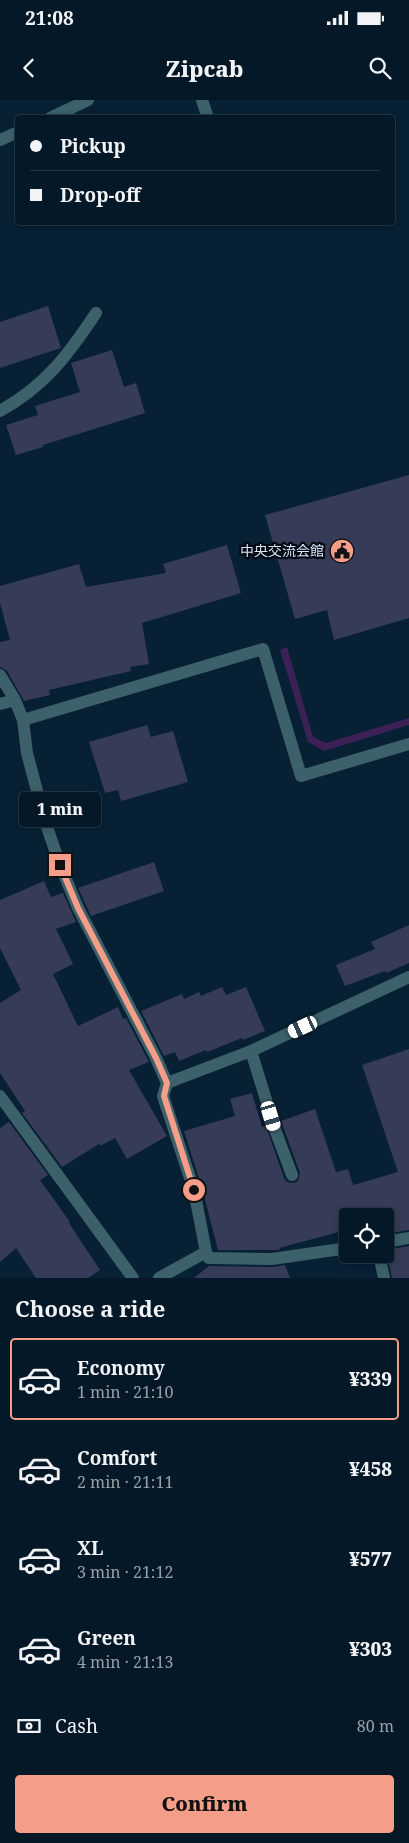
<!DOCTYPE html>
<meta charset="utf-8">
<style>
body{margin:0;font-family:"Noto Serif","Noto Sans JP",serif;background:#132533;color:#f1f3f6;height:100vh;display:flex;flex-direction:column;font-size:19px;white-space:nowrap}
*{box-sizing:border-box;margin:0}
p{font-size:16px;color:#97a0a7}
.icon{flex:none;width:28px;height:28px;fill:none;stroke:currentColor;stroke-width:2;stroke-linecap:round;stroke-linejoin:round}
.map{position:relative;height:1178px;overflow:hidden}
.drawer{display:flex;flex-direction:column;background:#051827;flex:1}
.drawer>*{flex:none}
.guide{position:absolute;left:15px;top:15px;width:380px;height:110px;border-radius:5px;box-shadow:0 2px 8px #0003,0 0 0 1px #263744;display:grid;align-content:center;height:110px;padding:0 15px;background:#051827}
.tools{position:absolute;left:339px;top:1108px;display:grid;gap:10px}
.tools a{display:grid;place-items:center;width:55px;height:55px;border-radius:5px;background:#051827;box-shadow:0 2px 8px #0003,0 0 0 1px #263744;font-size:25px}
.end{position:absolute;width:22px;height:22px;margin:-11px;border:6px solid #f49e89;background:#111;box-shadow:0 0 0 2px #111}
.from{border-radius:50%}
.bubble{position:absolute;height:35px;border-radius:5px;background:#051827;box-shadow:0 2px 8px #0003,0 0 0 1px #263744;font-size:16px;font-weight:800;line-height:35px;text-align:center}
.car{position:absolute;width:15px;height:30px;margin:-15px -8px;border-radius:6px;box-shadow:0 0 4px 1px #0007;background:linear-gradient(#fff 24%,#345 0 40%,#fff 0 76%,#345 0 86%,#fff 0)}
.guide b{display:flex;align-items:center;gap:18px;height:48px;font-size:19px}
.guide b+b{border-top:1px solid #263744}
.guide i{width:12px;height:12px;background:#f1f3f6}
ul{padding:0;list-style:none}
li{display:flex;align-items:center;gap:15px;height:82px;margin:0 10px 8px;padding:0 5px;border:2px solid transparent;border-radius:5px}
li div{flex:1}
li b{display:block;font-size:19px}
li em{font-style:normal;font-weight:800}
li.selected{border-color:#f49e89}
li>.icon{width:45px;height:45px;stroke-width:1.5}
h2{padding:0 15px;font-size:22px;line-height:60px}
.pay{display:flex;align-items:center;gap:12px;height:55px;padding:0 15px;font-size:19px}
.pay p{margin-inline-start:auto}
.cta{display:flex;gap:10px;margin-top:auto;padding:10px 15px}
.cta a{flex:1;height:58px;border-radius:5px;background:#f49e89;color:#111;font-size:20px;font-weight:800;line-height:58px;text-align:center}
.status{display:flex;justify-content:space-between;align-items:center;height:35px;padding:0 25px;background:#051827;direction:ltr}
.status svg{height:14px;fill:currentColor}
header{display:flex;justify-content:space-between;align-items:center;height:65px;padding:0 15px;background:#051827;font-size:22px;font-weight:800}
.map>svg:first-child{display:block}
.green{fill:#3c2157}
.building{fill:#363b57}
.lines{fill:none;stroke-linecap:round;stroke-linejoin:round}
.minor{stroke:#3d616a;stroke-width:12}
.route{stroke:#f49e89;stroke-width:6}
.labels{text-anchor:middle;stroke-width:4.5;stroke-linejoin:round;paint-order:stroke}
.poi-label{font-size:14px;fill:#d7e6f4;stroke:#020912;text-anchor:end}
</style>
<div class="status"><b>21:08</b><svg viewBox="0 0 49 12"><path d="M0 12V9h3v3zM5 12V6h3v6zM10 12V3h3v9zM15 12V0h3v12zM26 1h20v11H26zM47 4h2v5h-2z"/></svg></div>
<header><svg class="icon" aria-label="back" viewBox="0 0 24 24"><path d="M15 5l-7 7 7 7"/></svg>Zipcab<svg class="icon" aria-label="search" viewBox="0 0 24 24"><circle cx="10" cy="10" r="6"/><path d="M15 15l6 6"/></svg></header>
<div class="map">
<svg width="409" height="1178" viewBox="0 0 409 1178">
<rect width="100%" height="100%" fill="#072034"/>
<!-- green -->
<path class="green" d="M287 547 313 637 326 643 409 618V625L324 651 308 642 280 550Z"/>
<!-- building -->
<path class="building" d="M48 206 61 248 0 268V222Z
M112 250 124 287 136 283 145 313 43 345V347L16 355 6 325 38 315 35 306 80 292 71 263Z
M409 375V518L334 540 327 510 295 519 265 415Z
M227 445 241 493 142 523 149 564 130 567 131 571 49 590 50 595 24 601 7 571 0 567V542L10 540 0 503V486L79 464 86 487 166 473 163 464Z
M147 625 151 637 173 631 188 682 121 701 118 690 105 693 89 642Z
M154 762 164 791 91 816 78 788Z
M44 781 51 797 63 793 76 822 56 829 73 864 53 874 78 926 118 907 123 919 126 918 149 962 129 970 167 1036 127 1059 115 1038 100 1046 99 1044 62 1067 22 1013 25 1011 0 973V903L21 890 0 848V800Z
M409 825V863L386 873 385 871 345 886 336 865 375 849 371 842Z
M222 887 226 895 246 887 265 931 243 940 242 938 207 952 206 950 179 961 175 952 164 956 141 911 182 894 184 899 199 892 201 896Z
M409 949V1130L385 1134V1116H348V1140L342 1141 339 1132 279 1148 280 1150H218L202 1088 184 1031 235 1016 230 999 252 993 262 1027 266 1026 284 1078 287 1082 294 1083 298 1081 300 1073 281 1021 315 1009 336 1072 348 1069 353 1085 398 1072 362 965Z
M9 1022 48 1075 40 1080 70 1122 69 1123 100 1170 88 1178H36L16 1148 0 1162V1028Z
M409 1146V1178H392L386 1150Z
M285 1165 290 1178H194L209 1166 272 1167Z"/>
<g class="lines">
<!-- minor -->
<path class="minor" d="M202 0 208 18
M50 18 88 0
M0 40 18 32
M0 311C45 286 68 255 96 213
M0 575 15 600 23 620 27 653 45 721 60 765 78 808 156 958 167 983 251 951 409 877
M0 604 15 600
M23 620 263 549 301 676 409 644
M251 951 276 1032 292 1075
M167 983 163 996 194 1090 206 1152
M0 996 133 1178
M385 1142 409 1138
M379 1154 384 1178
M159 1178 206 1152 209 1158 272 1159 348 1148"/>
</g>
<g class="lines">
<!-- route -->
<path class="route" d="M60 765 78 808 156 958 167 983 164 996 194 1090"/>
</g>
<!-- icons -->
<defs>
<g id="civic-disc" transform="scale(1.25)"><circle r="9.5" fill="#f49e89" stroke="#020912"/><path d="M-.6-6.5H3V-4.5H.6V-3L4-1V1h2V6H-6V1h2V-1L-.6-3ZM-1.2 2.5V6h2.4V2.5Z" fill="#111"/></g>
</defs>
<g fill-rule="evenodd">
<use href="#civic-disc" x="342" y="451"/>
</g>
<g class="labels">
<!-- poi labels -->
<g class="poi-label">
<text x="324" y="456">中央交流会館</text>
</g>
</g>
</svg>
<div class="tools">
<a><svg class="icon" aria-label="locate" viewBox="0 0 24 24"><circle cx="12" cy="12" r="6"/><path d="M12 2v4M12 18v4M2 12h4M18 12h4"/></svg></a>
</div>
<i class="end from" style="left:194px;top:1090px"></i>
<i class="end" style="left:60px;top:765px"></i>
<div class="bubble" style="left:19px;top:692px;width:82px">1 min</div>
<i class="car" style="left:303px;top:927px;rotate:245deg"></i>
<i class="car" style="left:271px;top:1016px;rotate:163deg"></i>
<div class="guide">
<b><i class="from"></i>Pickup</b>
<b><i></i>Drop-off</b>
</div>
</div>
<section class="drawer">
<h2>Choose a ride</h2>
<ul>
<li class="selected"><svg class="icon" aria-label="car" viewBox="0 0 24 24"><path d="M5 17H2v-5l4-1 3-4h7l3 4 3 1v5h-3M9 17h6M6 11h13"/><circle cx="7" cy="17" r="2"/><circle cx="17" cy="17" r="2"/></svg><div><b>Economy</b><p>1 min · 21:10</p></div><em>¥339</em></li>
<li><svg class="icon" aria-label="car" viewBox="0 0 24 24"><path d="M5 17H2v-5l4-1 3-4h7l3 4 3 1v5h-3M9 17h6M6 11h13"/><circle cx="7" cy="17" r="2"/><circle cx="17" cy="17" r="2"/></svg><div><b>Comfort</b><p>2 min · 21:11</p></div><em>¥458</em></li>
<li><svg class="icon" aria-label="car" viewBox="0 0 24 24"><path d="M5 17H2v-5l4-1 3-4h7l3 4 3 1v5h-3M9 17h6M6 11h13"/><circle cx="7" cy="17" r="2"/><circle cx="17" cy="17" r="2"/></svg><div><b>XL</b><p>3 min · 21:12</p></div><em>¥577</em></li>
<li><svg class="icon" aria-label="car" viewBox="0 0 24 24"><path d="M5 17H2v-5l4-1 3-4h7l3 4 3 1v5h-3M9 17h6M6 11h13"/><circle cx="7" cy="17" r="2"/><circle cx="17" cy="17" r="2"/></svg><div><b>Green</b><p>4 min · 21:13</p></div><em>¥303</em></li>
</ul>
<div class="pay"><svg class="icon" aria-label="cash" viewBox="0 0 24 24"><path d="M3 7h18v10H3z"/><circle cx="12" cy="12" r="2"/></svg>Cash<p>80 m</p></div>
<div class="cta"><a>Confirm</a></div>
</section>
